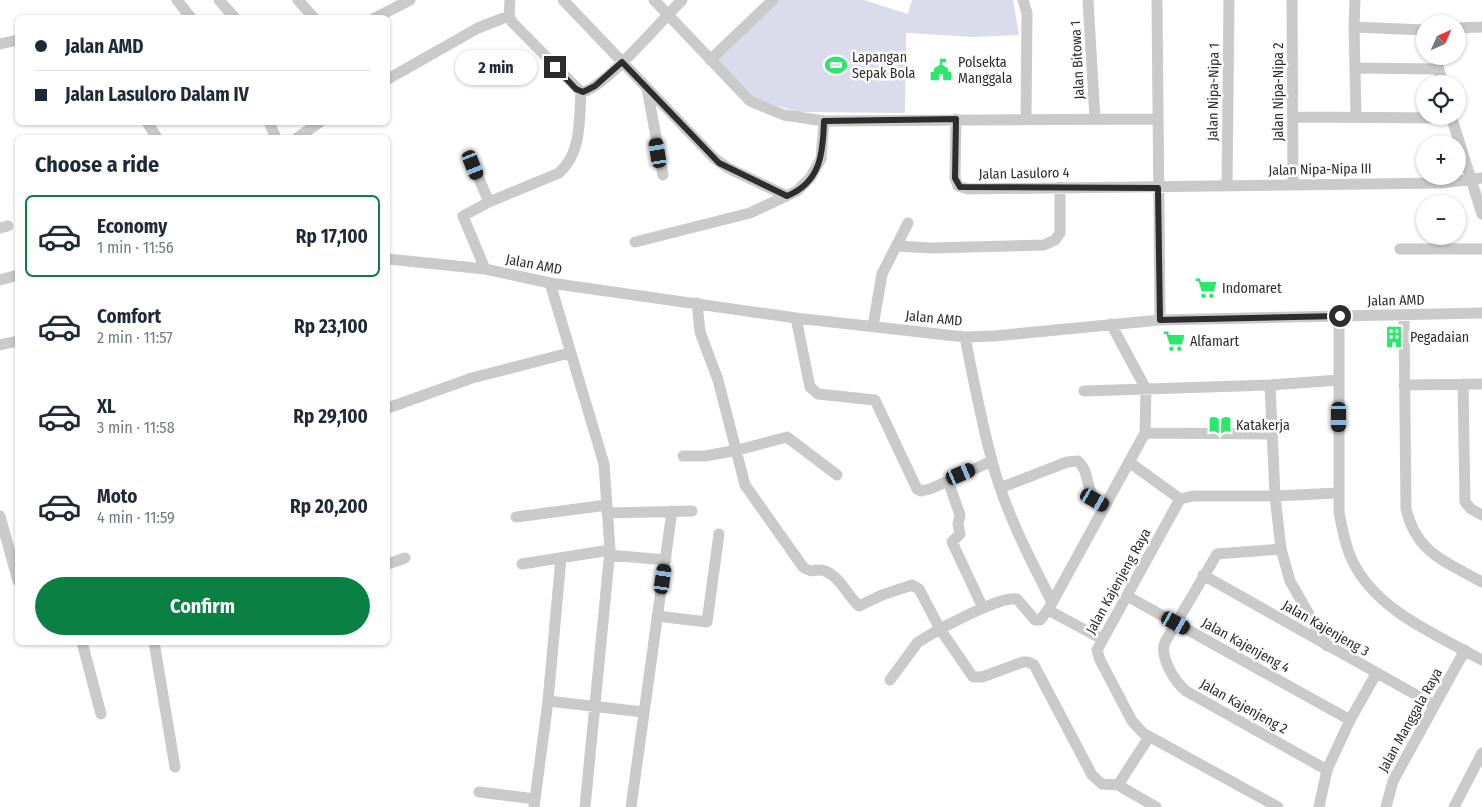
<!DOCTYPE html>
<meta charset="utf-8">
<style>
body{margin:0;font-family:"Fira Sans Condensed",sans-serif;background:#f2f2f3;color:#1f2937;height:100vh;display:flex;flex-direction:column;font-size:19px;white-space:nowrap}
*{box-sizing:border-box;margin:0}
p{font-size:16px;color:#747a83}
.icon{flex:none;width:28px;height:28px;fill:none;stroke:currentColor;stroke-width:2;stroke-linecap:round;stroke-linejoin:round}
.map{position:relative;flex:1;overflow:hidden}
.side{position:absolute;left:15px;top:135px;width:375px;height:510px;display:flex;flex-direction:column;background:#fff;border-radius:8px;box-shadow:0 1px 4px #0004}
.side>*{flex:none}
.guide{position:absolute;left:15px;top:15px;width:375px;height:110px;border-radius:8px;box-shadow:0 1px 4px #0004;display:grid;align-content:center;height:110px;padding:0 20px;background:#fff}
.needle{width:32px;rotate:45deg}
.buttons{position:absolute;left:1416px;top:15px;display:grid;gap:10px}
.buttons a{display:grid;place-items:center;width:50px;height:50px;border-radius:50%;background:#fff;box-shadow:0 1px 4px #0004;font-size:25px}
.end{position:absolute;width:22px;height:22px;margin:-11px;border:6px solid #2d2d2d;background:#fff;box-shadow:0 0 0 2px #fff}
.from{border-radius:50%}
.bubble{position:absolute;height:35px;border-radius:18px;background:#fff;box-shadow:0 1px 4px #0004;font-size:16px;font-weight:700;line-height:35px;text-align:center}
.car{position:absolute;width:15px;height:30px;margin:-15px -8px;border-radius:6px;box-shadow:0 0 4px 1px #0007;background:linear-gradient(#222 24%,#8ab4d8 0 40%,#222 0 76%,#8ab4d8 0 86%,#222 0)}
.guide b{display:flex;align-items:center;gap:18px;height:48px;font-size:19px}
.guide b+b{border-top:1px solid #e0e1e3}
.guide i{width:12px;height:12px;background:#1f2937}
ul{padding:0;list-style:none}
li{display:flex;align-items:center;gap:15px;height:82px;margin:0 10px 8px;padding:0 10px;border:2px solid transparent;border-radius:8px}
li div{flex:1}
li b{display:block;font-size:19px}
li em{font-style:normal;font-weight:700}
li.active{border-color:#0b8043}
li>.icon{width:45px;height:45px;stroke-width:1.5}
h2{padding:0 20px;font-size:22px;line-height:60px}
.action{display:flex;gap:10px;margin-top:auto;padding:10px 20px}
.action a{flex:1;height:58px;border-radius:30px;background:#0b8043;color:#fff;font-size:20px;font-weight:700;line-height:58px;text-align:center}
.map>svg:first-child{display:block}
.green{fill:#dadceb}
.lines{fill:none;stroke-linecap:round;stroke-linejoin:round}
.minor{stroke:#cacaca;stroke-width:11}
.route{stroke:#2d2d2d;stroke-width:6}
.labels{text-anchor:middle;stroke-width:5;stroke-linejoin:round;paint-order:stroke}
.poi-label{font-size:14px;fill:#2d2d2d;stroke:#fff;text-anchor:start}
.street-label{font-size:14px;fill:#2d2d2d;stroke:#fff}
</style>
<div class="map">
<svg width="1482" height="807" viewBox="0 0 1482 807">
<rect width="100%" height="100%" fill="#fff"/>
<!-- green -->
<path class="green" d="M779 0H864L908 14 912 0H1013L1019 35 973 37 906 33 905 113 798 112 757 100 717 60Z"/>
<g class="lines">
<!-- minor -->
<path class="minor" d="M177 0 191 18
M219 0 235 18
M298 0 314 18
M510 0 509 16 512 22 581 92
M563 0 714 158 728 168 787 196
M654 0 750 101 784 115 824 121 1157 119
M1023 0 1027 13 1026 119
M1088 0 1095 119
M1157 0 1160 320
M1292 0 1293 184
M1355 0 1354 27 1425 30
M375 18 410 0
M1354 27 1356 116
M1458 28 1482 27
M0 44 18 40
M1435 56 1443 84
M710 60 773 0
M1355 68 1438 69
M388 79 478 28 509 16
M647 88 663 175
M581 92C602 91 664 18 682 0
M1451 116 1482 214
M1293 117 1452 118
M956 119 955 178 958 186 968 189 1441 183 1482 178
M147 122 157 138
M269 122 276 138
M297 138 320 122
M473 165 489 202
M1227 185 1229 0
M0 228 8 226
M635 242 750 213 797 191 810 178 821 159 824 121
M898 246 930 248 1044 245 1055 240 1060 233V187
M1400 249H1482
M388 259 485 269 550 283 796 318 965 337 994 336 1160 320 1482 313
M485 269 463 216 489 202 559 173C582 152 579 121 581 92
M0 280 18 275
M550 283 604 464 610 550 585 807
M697 303 700 332 718 380 745 485 803 567C813 575 817 567 825 571 839 576 848 596 859 606L882 595 912 585 919 589 940 629 918 642 890 680
M1404 315 1406 509C1417 554 1445 561 1482 582
M1339 316V512C1342 528 1345 545 1352 560 1376 611 1436 634 1482 660
M796 318 810 387 818 394 875 400 917 489 921 491 930 489 992 461
M1111 324 1146 389 1145 433 1129 462 1180 499
M873 326 882 274 908 223
M965 337C973 378 981 420 992 461 1005 511 1029 557 1052 602
M0 345 18 341
M1463 384 1465 502 1471 509 1482 515
M1270 385 1339 380
M1404 385 1482 384
M1084 391 1270 385 1275 496 1281 549 1290 581 1327 646
M388 408 472 378 569 353
M1145 433 1271 434
M683 456H705L738 450 787 437 837 475
M948 481 960 515 958 524 960 534 952 542 953 544 983 608
M1000 488 1067 462 1078 461C1093 475 1081 492 1105 506
M607 513 692 511
M0 516 18 581
M516 517 607 505
M1281 549 1217 554 1165 642C1159 657 1175 682 1186 691L1327 770
M609 555 666 560
M388 564 405 558
M522 564 610 550
M1203 575 1434 705
M1127 596 1350 720
M1048 610 1040 620H1035L1017 599C1001 596 956 621 940 629L973 677H982L1023 662H1028L1034 665 1092 775 1102 784 1118 785
M657 616 707 622 719 534
M1102 639 1048 610 1129 462
M82 642 101 714
M154 642 175 767
M548 701 643 712
M1149 737 1118 785 1156 807
M479 792 535 799
M534 807 548 701 561 558
M631 807 672 511
M1278 807 1143 733 1132 721 1100 660 1097 650 1180 499 1193 496H1275L1338 493
M1319 807 1327 770 1350 720 1376 674
M1386 807 1393 781 1465 650
M1454 807 1482 753"/>
</g>
<g class="lines">
<!-- route -->
<path class="route" d="M555 67 576 89 583 92 595 86 622 62 719 163 787 196C821 182 823 153 824 121L956 119 955 178 960 187 1158 188 1160 320 1340 316"/>
</g>
<!-- icons -->
<defs>
<g id="stadium-bare" transform="scale(1.725)"><path d="M0-5a6.5 5 0 1 0 0 10a6.5 5 0 1 0 0-10ZM-3.5-1.8h7v3.6h-7Z" fill="#2be76c" stroke="#fff" stroke-width="2.5" paint-order="stroke"/></g>
<g id="civic-bare" transform="scale(1.725)"><path d="M-.6-6.5H3V-4.5H.6V-3L4-1V1h2V6H-6V1h2V-1L-.6-3ZM-1.2 2.5V6h2.4V2.5Z" fill="#2be76c" stroke="#fff" stroke-width="2.5" paint-order="stroke"/></g>
<g id="supermarket-bare" transform="scale(1.725)"><path d="M-6-5.5h2.5l.6 2H6L4.5 2H-2.5L-4.4-4H-6ZM-1.5 3.2a1.3 1.3 0 1 0 .1 0ZM3 3.2a1.3 1.3 0 1 0 .1 0Z" fill="#2be76c" stroke="#fff" stroke-width="2.5" paint-order="stroke"/></g>
<g id="building-bare" transform="scale(1.725)"><path d="M-4-6H4V6H1V3H-1V6H-4ZM-2.5-4.3h1.7v1.8h-1.7ZM.8-4.3h1.7v1.8H.8ZM-2.5-1h1.7V.8h-1.7ZM.8-1h1.7V.8H.8Z" fill="#2be76c" stroke="#fff" stroke-width="2.5" paint-order="stroke"/></g>
<g id="library-bare" transform="scale(1.725)"><path d="M-6-4Q-3-5.5-.7-3.5V5Q-3 3-6 4ZM6-4Q3-5.5 .7-3.5V5Q3 3 6 4Z" fill="#2be76c" stroke="#fff" stroke-width="2.5" paint-order="stroke"/></g>
</defs>
<g fill-rule="evenodd">
<use href="#stadium-bare" x="836" y="65"/>
<use href="#civic-bare" x="941" y="70"/>
<use href="#supermarket-bare" x="1206" y="288"/>
<use href="#building-bare" x="1394" y="337"/>
<use href="#supermarket-bare" x="1174" y="341"/>
<use href="#library-bare" x="1220" y="425"/>
</g>
<g class="labels">
<!-- poi labels -->
<g class="poi-label">
<text x="852" y="62">Lapangan<tspan x="852" dy="16">Sepak Bola</tspan></text>
<text x="958" y="67">Polsekta<tspan x="958" dy="16">Manggala</tspan></text>
<text x="1222" y="293">Indomaret</text>
<text x="1410" y="342">Pegadaian</text>
<text x="1190" y="346">Alfamart</text>
<text x="1236" y="430">Katakerja</text>
</g>
<!-- street labels -->
<g class="street-label">
<text transform="translate(1077 60) rotate(-93)" y="5">Jalan Bitowa 1</text>
<text transform="translate(1213 92) rotate(-89)" y="5">Jalan Nipa-Nipa 1</text>
<text transform="translate(1278 92) rotate(-90)" y="5">Jalan Nipa-Nipa 2</text>
<text transform="translate(1320 169) rotate(-1)" y="5">Jalan Nipa-Nipa III</text>
<text transform="translate(1024 173) rotate(-1)" y="5">Jalan Lasuloro 4</text>
<text transform="translate(534 264) rotate(11)" y="5">Jalan AMD</text>
<text transform="translate(1396 300) rotate(-1)" y="5">Jalan AMD</text>
<text transform="translate(934 318) rotate(6)" y="5">Jalan AMD</text>
<text transform="translate(1118 581) rotate(-61)" y="5">Jalan Kajenjeng Raya</text>
<text transform="translate(1326 628) rotate(30)" y="5">Jalan Kajenjeng 3</text>
<text transform="translate(1246 645) rotate(29)" y="5">Jalan Kajenjeng 4</text>
<text transform="translate(1244 706) rotate(29)" y="5">Jalan Kajenjeng 2</text>
<text transform="translate(1410 720) rotate(-61)" y="5">Jalan Manggala Raya</text>
</g>
</g>
</svg>
<div class="buttons">
<a><svg class="needle" viewBox="-14 -14 28 28"><path d="M0-13l5 13h-10z" fill="#e53935"/><path d="M0 13l5-13h-10z" fill="#747a83"/></svg></a>
<a><svg class="icon" aria-label="locate" viewBox="0 0 24 24"><circle cx="12" cy="12" r="6"/><path d="M12 2v4M12 18v4M2 12h4M18 12h4"/></svg></a>
<a>+</a>
<a>−</a>
</div>
<i class="end from" style="left:1340px;top:316px"></i>
<i class="end" style="left:555px;top:67px"></i>
<div class="bubble" style="left:455px;top:50px;width:82px">2 min</div>
<i class="car" style="left:658px;top:153px;rotate:351deg"></i>
<i class="car" style="left:473px;top:165px;rotate:158deg"></i>
<i class="car" style="left:1339px;top:417px;rotate:180deg"></i>
<i class="car" style="left:961px;top:474px;rotate:67deg"></i>
<i class="car" style="left:1095px;top:500px;rotate:120deg"></i>
<i class="car" style="left:663px;top:579px;rotate:8deg"></i>
<i class="car" style="left:1176px;top:623px;rotate:119deg"></i>
<div class="guide">
<b><i class="from"></i>Jalan AMD</b>
<b><i></i>Jalan Lasuloro Dalam IV</b>
</div>
<section class="side">
<h2>Choose a ride</h2>
<ul>
<li class="active"><svg class="icon" aria-label="car" viewBox="0 0 24 24"><path d="M5 17H2v-5l4-1 3-4h7l3 4 3 1v5h-3M9 17h6M6 11h13"/><circle cx="7" cy="17" r="2"/><circle cx="17" cy="17" r="2"/></svg><div><b>Economy</b><p>1 min · 11:56</p></div><em>Rp 17,100</em></li>
<li><svg class="icon" aria-label="car" viewBox="0 0 24 24"><path d="M5 17H2v-5l4-1 3-4h7l3 4 3 1v5h-3M9 17h6M6 11h13"/><circle cx="7" cy="17" r="2"/><circle cx="17" cy="17" r="2"/></svg><div><b>Comfort</b><p>2 min · 11:57</p></div><em>Rp 23,100</em></li>
<li><svg class="icon" aria-label="car" viewBox="0 0 24 24"><path d="M5 17H2v-5l4-1 3-4h7l3 4 3 1v5h-3M9 17h6M6 11h13"/><circle cx="7" cy="17" r="2"/><circle cx="17" cy="17" r="2"/></svg><div><b>XL</b><p>3 min · 11:58</p></div><em>Rp 29,100</em></li>
<li><svg class="icon" aria-label="car" viewBox="0 0 24 24"><path d="M5 17H2v-5l4-1 3-4h7l3 4 3 1v5h-3M9 17h6M6 11h13"/><circle cx="7" cy="17" r="2"/><circle cx="17" cy="17" r="2"/></svg><div><b>Moto</b><p>4 min · 11:59</p></div><em>Rp 20,200</em></li>
</ul>
<div class="action"><a>Confirm</a></div>
</section>
</div>
